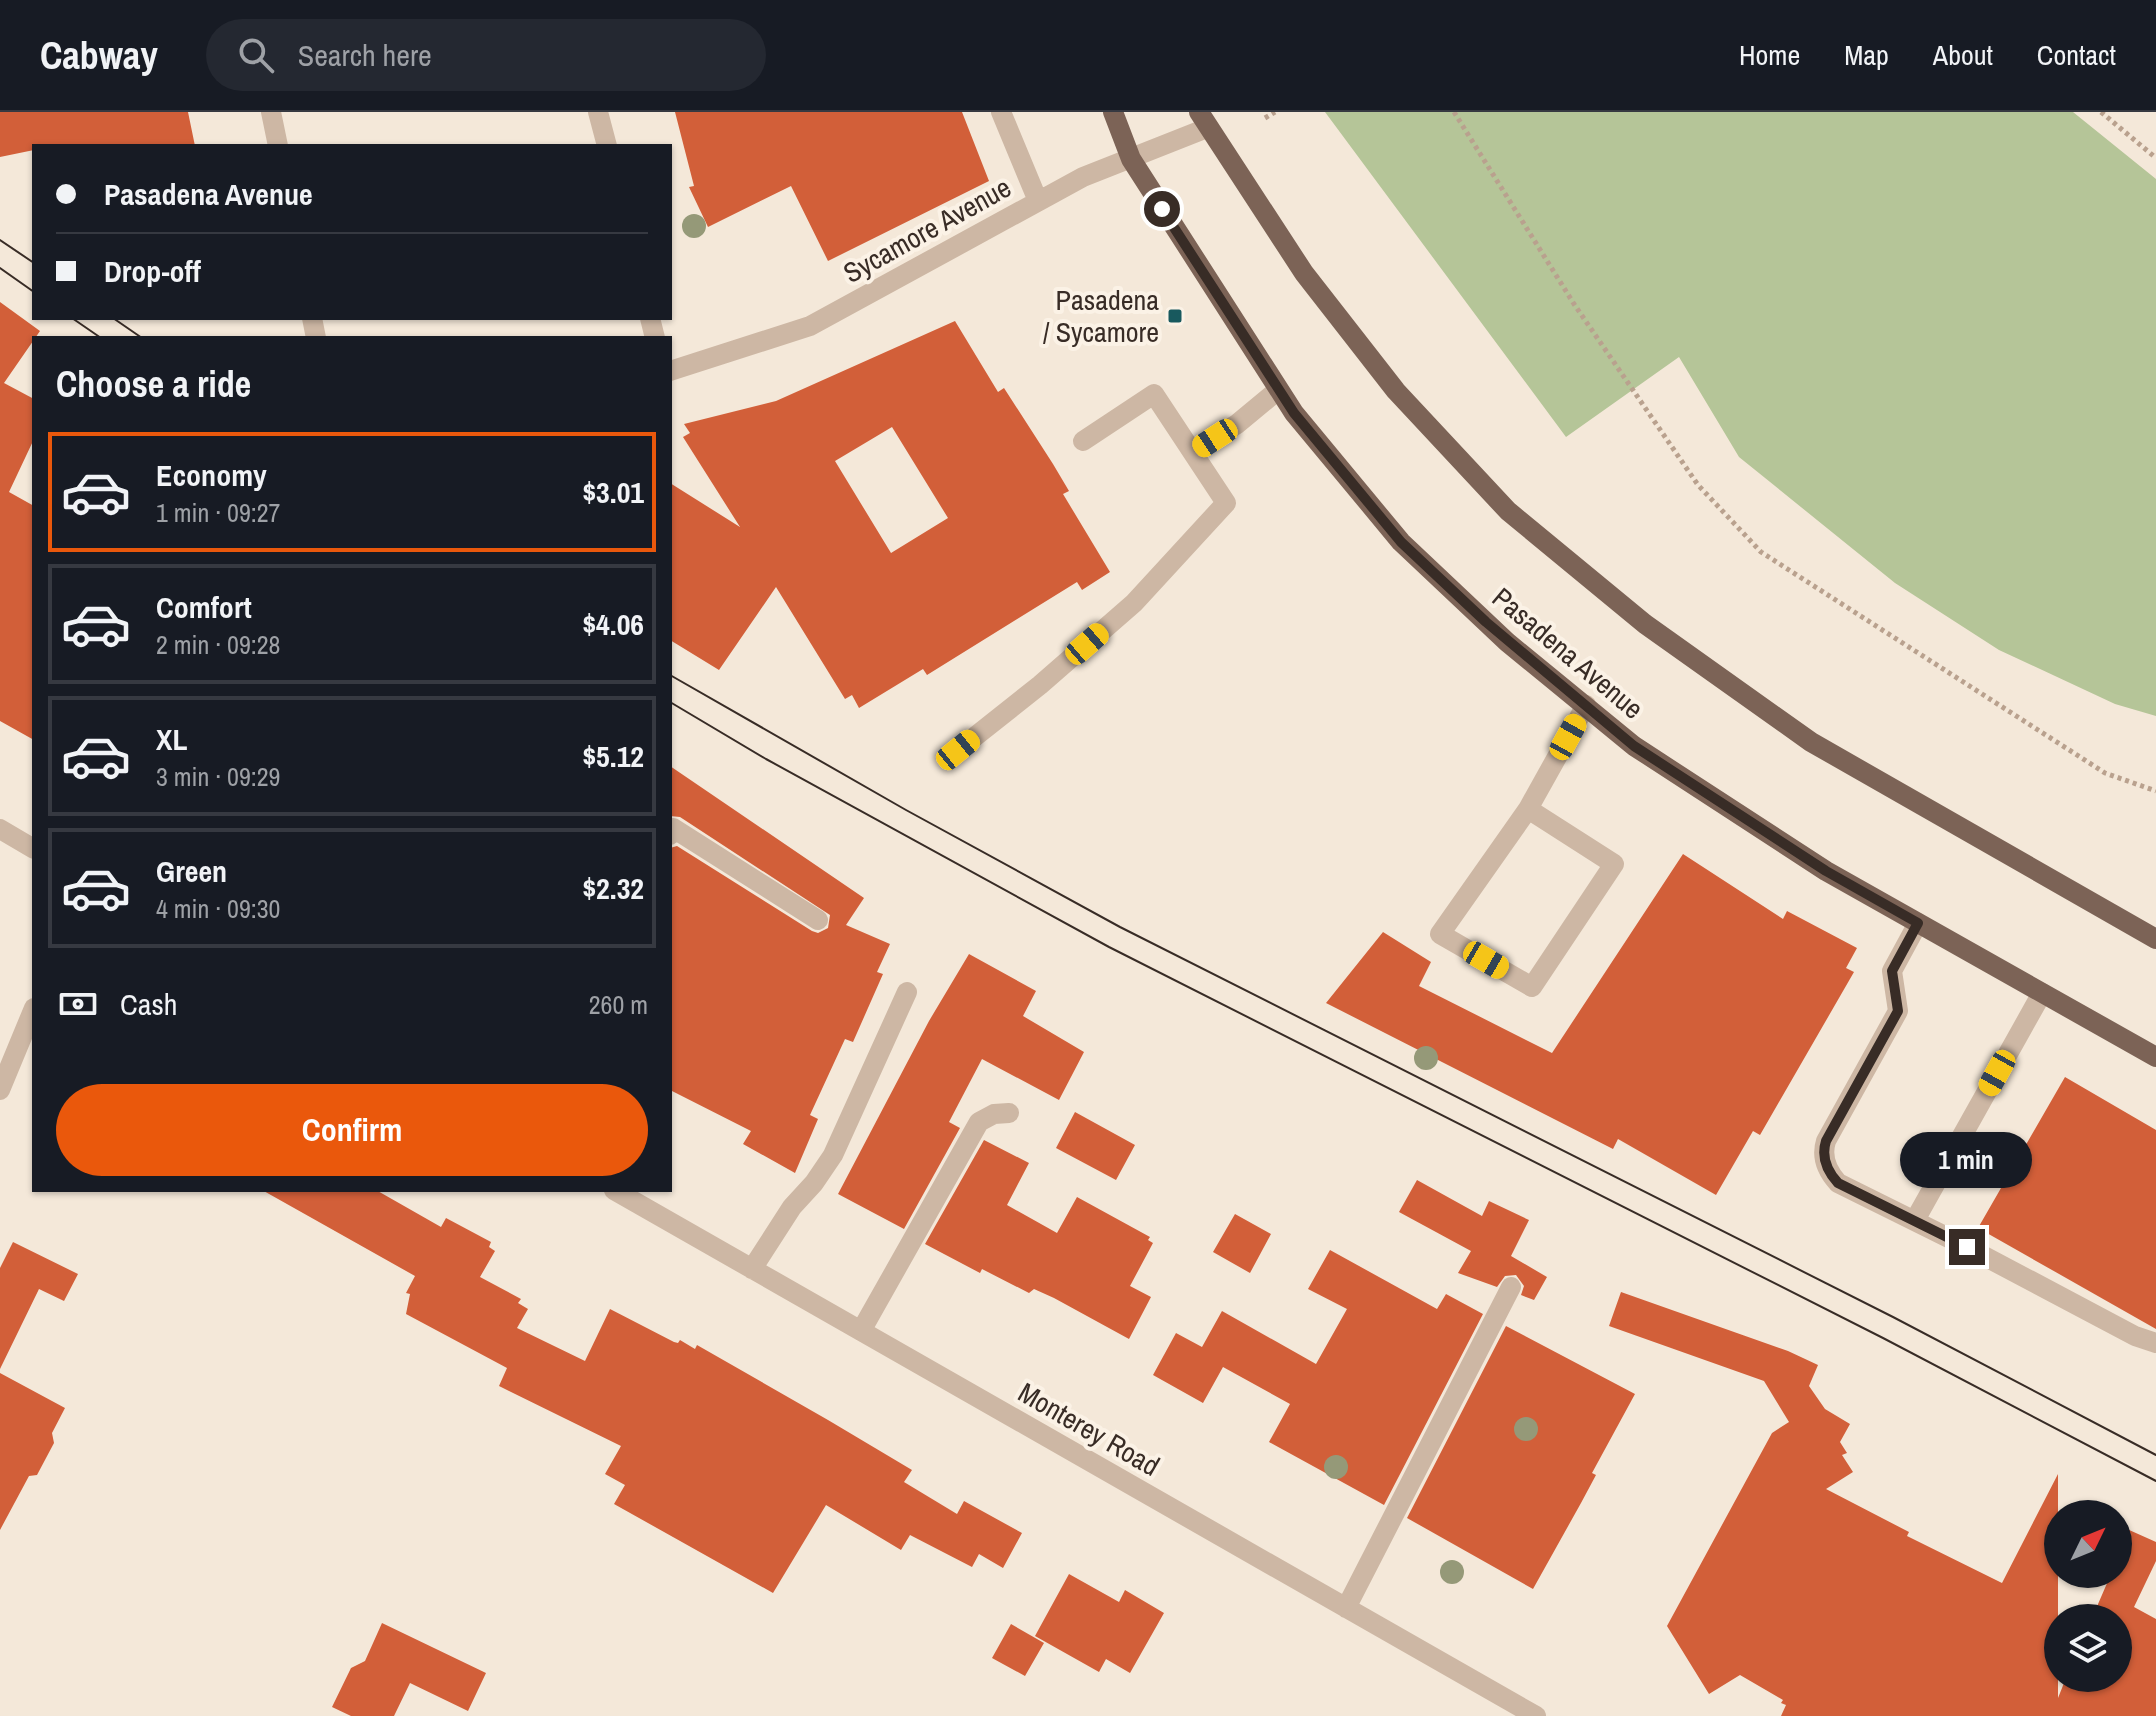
<!DOCTYPE html>
<meta charset="utf-8">
<style>
body{margin:0;font-family:"Archivo Narrow",sans-serif;background:#242831;color:#f1f3f6;height:100vh;display:flex;flex-direction:column;font-size:30px;white-space:nowrap}
*{box-sizing:border-box;margin:0}
p{font-size:26px;color:#9ea1a6}
.icon{flex:none;width:44px;height:44px;fill:none;stroke:currentColor;stroke-width:2;stroke-linecap:round;stroke-linejoin:round}
.map{position:relative;flex:1;overflow:hidden}
.details{position:absolute;left:32px;top:224px;width:640px;height:856px;display:flex;flex-direction:column;background:#171b24;border-radius:0px;box-shadow:0 2px 6px #0004}
.details>*{flex:none}
.hud{position:absolute;left:32px;top:32px;width:640px;height:176px;border-radius:0px;box-shadow:0 2px 6px #0004;display:grid;align-content:center;height:176px;padding:0 24px;background:#171b24}
.needle{width:52px;rotate:47deg}
.fabs{position:absolute;left:2044px;top:1388px;display:grid;gap:16px}
.fabs a{display:grid;place-items:center;width:88px;height:88px;border-radius:50%;background:#171b24;box-shadow:0 2px 6px #0004;font-size:40px}
.end{position:absolute;width:36px;height:36px;margin:-18px;border:10px solid #382c26;background:#fff;box-shadow:0 0 0 4px #fff}
.from{border-radius:50%}
.bubble{position:absolute;height:56px;border-radius:28px;background:#171b24;box-shadow:0 2px 6px #0004;font-size:26px;font-weight:800;line-height:56px;text-align:center}
.car{position:absolute;width:24px;height:48px;margin:-24px -12px;border-radius:10px;box-shadow:0 0 6px 2px #0007;background:linear-gradient(#f5c518 24%,#345 0 40%,#f5c518 0 76%,#345 0 86%,#f5c518 0)}
.hud b{display:flex;align-items:center;gap:28px;height:76px;font-size:30px}
.hud b+b{border-top:2px solid #363941}
.hud i{width:20px;height:20px;background:#f1f3f6}
ul{padding:0;list-style:none}
li{display:flex;align-items:center;gap:24px;height:120px;margin:0 16px 12px;padding:0 8px;border:4px solid #363941;border-radius:0px}
li div{flex:1}
li b{display:block;font-size:30px}
li em{font-style:normal;font-weight:800}
li.current{border-color:#ea580c}
li>.icon{width:72px;height:72px;stroke-width:1.5}
h2{padding:0 24px;font-size:36px;line-height:96px}
.pay{display:flex;align-items:center;gap:20px;height:88px;padding:0 24px;font-size:30px}
.pay p{margin-inline-start:auto}
.action{display:flex;gap:16px;margin-top:auto;padding:16px 24px}
.action a{flex:1;height:92px;border-radius:48px;background:#ea580c;color:#fff;font-size:32px;font-weight:800;line-height:92px;text-align:center}
header{display:flex;align-items:center;gap:48px;box-sizing:border-box;height:112px;padding:0 40px;background:#171b24;border-bottom:2px solid #363941}
header strong{font-size:38px}
nav{display:flex;gap:44px;margin-inline-start:auto;font-size:28px}
.search{width:560px;height:72px;background:#242831;display:flex;align-items:center;gap:20px;box-sizing:border-box;padding:0 28px;border-radius:44px;color:#9ea1a6;font-size:30px}
.map>svg:first-child{display:block}
.green{fill:#b5c598}
.building{fill:#d25f39;fill-rule:evenodd}
.lines{fill:none;stroke-linecap:round;stroke-linejoin:round}
.path{stroke:#b9a18e;stroke-width:5;stroke-dasharray:4 4;stroke-linecap:butt}
.minor{stroke:#cdb7a4;stroke-width:20}
.major{stroke:#7c6356;stroke-width:20}
.tram{stroke:#382c26;stroke-width:2}
.tree{fill:#959978}
.route{stroke:#382c26;stroke-width:10}
.poi-dot{fill:#18595e;stroke:#fbf2e6;stroke-width:3}
.labels{text-anchor:middle;stroke-width:8;stroke-linejoin:round;paint-order:stroke}
.street-label{font-size:28px;fill:#382c26;stroke:#fbf2e6}
.poi-label{font-size:28px;fill:#382c26;stroke:#fbf2e6;text-anchor:end}
</style>
<header>
<strong>Cabway</strong>
<div class="search"><svg class="icon" aria-label="search" viewBox="0 0 24 24"><circle cx="10" cy="10" r="6"/><path d="M15 15l6 6"/></svg>Search here</div>
<nav><a>Home</a><a>Map</a><a>About</a><a>Contact</a></nav>
</header>
<div class="map">
<svg width="2156" height="1604" viewBox="0 0 2156 1604">
<rect width="100%" height="100%" fill="#f4e8d9"/>
<!-- green -->
<path class="green" d="M1325 0H2073L2156 67V604L2115 592 1999 538 1895 471 1739 345 1679 245 1566 325Z"/>
<!-- building -->
<path class="building" d="M0 0H188L195 34H34V38L0 45Z
M675 0H962L989 69 828 149 791 74 708 115 689 75 694 74Z
M0 190 40 219 4 271 34 287V327L9 380 34 394V628L0 609Z
M955 209 998 280 1004 276 1053 352 1069 379 1063 382 1110 460 1082 478 1077 470 927 563 923 557 859 596 852 583 845 587 776 475 719 558 670 528V371L740 415 683 325 690 321 684 312 776 289ZM892 315 948 406 891 441 835 349Z
M670 654 864 786 846 813 890 832 877 860 883 862 853 930 845 927 810 1003 818 1007 795 1061 743 1032 751 1019 670 978V736L677 734 812 819 818 821 828 816 830 803 680 705 670 704Z
M1683 742 1783 807 1787 799 1857 836 1846 856 1854 860 1760 1023 1753 1019 1716 1083 1618 1027 1613 1037 1326 891 1383 820 1431 850 1419 874 1552 941Z
M969 842 1036 879 1023 904 1084 940 1059 988 982 947 949 1010 960 1016 904 1117 838 1082 929 909Z
M2065 965 2156 1018V1217L1978 1116Z
M1075 1000 1135 1033 1116 1068 1056 1036Z
M984 1028 1029 1051 1007 1093 1057 1121 1077 1085 1150 1125 1148 1128 1153 1131 1130 1174 1151 1185 1129 1227 1054 1186 1034 1177 1029 1181 982 1157 980 1161 925 1132Z
M1417 1068 1482 1104 1489 1089 1529 1108 1511 1144 1547 1165 1534 1188 1521 1183 1524 1174 1516 1163 1505 1164 1497 1175 1458 1161 1471 1139 1399 1100Z
M262 1078H376L441 1115 446 1106 491 1130 489 1135 495 1139 480 1165 521 1187 518 1191 528 1197 517 1216 585 1249 610 1197 674 1230 678 1231 680 1228 695 1237 697 1233 828 1308 912 1358 904 1370 957 1402 964 1389 1022 1421 1003 1456 979 1442 972 1455 910 1423 901 1438 826 1393 773 1481 614 1392 625 1373 605 1362 621 1334 499 1274 507 1256 406 1202 410 1182 406 1181 415 1164Z
M1235 1102 1271 1122 1250 1161 1213 1140Z
M13 1130 78 1162 64 1189 39 1177 0 1257V1156Z
M1330 1138 1437 1197 1446 1182 1483 1202 1384 1393 1269 1330 1290 1292 1223 1255 1203 1291 1153 1263 1176 1221 1202 1235 1222 1199 1316 1252 1347 1197 1308 1177Z
M1621 1180 1788 1239 1818 1253 1809 1274 1825 1297 1850 1312 1840 1330 1847 1341 1842 1343 1853 1360 1826 1377 1909 1420 1907 1424 2002 1471 2058 1362V1586L2066 1566H2118V1506H2092L2111 1462H2118V1413L2156 1430V1449L2134 1495 2156 1507V1604H1781L1786 1593 1781 1591 1783 1588 1740 1563 1709 1582 1667 1514 1772 1321 1789 1310 1764 1269 1609 1214Z
M1506 1214 1635 1282 1592 1361 1596 1363 1581 1391 1533 1477 1407 1406Z
M0 1261 65 1296 52 1321 54 1331 37 1363 29 1364 0 1418Z
M1069 1462 1119 1490 1125 1478 1164 1501 1130 1561 1106 1547 1099 1560 1035 1524Z
M382 1511 486 1561 468 1599 410 1571 394 1604H351L332 1595 351 1556 365 1549Z
M1011 1512 1044 1531 1025 1564 992 1546Z"/>
<g class="lines">
<!-- path -->
<path class="path" d="M1454 0 1574 192 1698 373 1761 440 2105 661 2156 679
M2101 0 2156 46
M1265 6 1275 0"/>
<!-- minor -->
<path class="minor" d="M271 0 278 34
M598 0 607 34
M1001 0 1038 89
M312 206 316 226
M650 206 655 226
M670 259 810 214 1083 65 1207 16
M1193 340 1237 312 1278 278
M958 638 1040 573 1134 491 1226 391 1154 282 1083 329
M1528 697 1614 752 1532 875 1440 822Z
M1528 697 1586 593
M0 717 34 737
M670 723 673 716 818 808
M1918 811 1892 859 1898 899 1826 1029C1821 1045 1827 1059 1838 1071L1967 1135 2135 1224 2156 1231
M0 978 34 896
M614 1078 1536 1604
M1915 1108 2042 881
M752 1157 792 1095 814 1071 833 1043 907 880
M861 1219 979 1010 994 1002 1009 1001
M1346 1496 1511 1175"/>
<!-- major -->
<path class="major" d="M1113 0 1131 47 1294 301 1401 430 1507 530 1634 634 1826 759 2156 945
M1199 0 1304 161 1396 279 1508 399 1645 512 1811 630 2156 827"/>
<!-- tram -->
<path class="tram" d="M0 128 34 151
M0 156 34 180
M72 206 101 226
M113 206 142 226
M670 563 906 698 1120 815 1893 1205 2156 1343
M670 590 766 647 1109 835 1883 1226 2156 1369"/>
</g>
<!-- trees -->
<g class="tree">
<circle cx="694" cy="114" r="12"/>
<circle cx="1426" cy="946" r="12"/>
<circle cx="1526" cy="1317" r="12"/>
<circle cx="1336" cy="1355" r="12"/>
<circle cx="1452" cy="1460" r="12"/>
</g>
<g class="lines">
<!-- route -->
<path class="route" d="M1162 97 1294 301 1401 430 1486 510 1634 634 1826 759 1918 811 1892 859 1898 899 1826 1029C1821 1045 1827 1059 1838 1071L1967 1135"/>
</g>
<!-- markers -->
<rect class="poi-dot" x="1167" y="196" width="16" height="16" rx="4"/>
<g class="labels">
<!-- street labels -->
<g class="street-label">
<text transform="translate(927 118) rotate(-29)" y="10">Sycamore Avenue</text>
<text transform="translate(1568 541) rotate(40)" y="10">Pasadena Avenue</text>
<text transform="translate(1089 1317) rotate(30)" y="10">Monterey Road</text>
</g>
<!-- poi labels -->
<g class="poi-label">
<text x="1159" y="198">Pasadena<tspan x="1159" dy="32">/ Sycamore</tspan></text>
</g>
</g>
</svg>
<div class="fabs">
<a><svg class="needle" viewBox="-14 -14 28 28"><path d="M0-13l5 13h-10z" fill="#e53935"/><path d="M0 13l5-13h-10z" fill="#9ea1a6"/></svg></a>
<a><svg class="icon" aria-label="layers" viewBox="0 0 24 24"><path d="M12 4l9 5-9 5-9-5zM3 14l9 5 9-5"/></svg></a>
</div>
<i class="end from" style="left:1162px;top:97px"></i>
<i class="end" style="left:1967px;top:1135px"></i>
<div class="bubble" style="left:1900px;top:1020px;width:132px">1 min</div>
<i class="car" style="left:1215px;top:326px;rotate:237deg"></i>
<i class="car" style="left:1087px;top:532px;rotate:49deg"></i>
<i class="car" style="left:1568px;top:625px;rotate:29deg"></i>
<i class="car" style="left:958px;top:638px;rotate:51deg"></i>
<i class="car" style="left:1486px;top:848px;rotate:120deg"></i>
<i class="car" style="left:1997px;top:961px;rotate:209deg"></i>
<div class="hud">
<b><i class="from"></i>Pasadena Avenue</b>
<b><i></i>Drop-off</b>
</div>
<section class="details">
<h2>Choose a ride</h2>
<ul>
<li class="current"><svg class="icon" aria-label="car" viewBox="0 0 24 24"><path d="M5 17H2v-5l4-1 3-4h7l3 4 3 1v5h-3M9 17h6M6 11h13"/><circle cx="7" cy="17" r="2"/><circle cx="17" cy="17" r="2"/></svg><div><b>Economy</b><p>1 min · 09:27</p></div><em>$3.01</em></li>
<li><svg class="icon" aria-label="car" viewBox="0 0 24 24"><path d="M5 17H2v-5l4-1 3-4h7l3 4 3 1v5h-3M9 17h6M6 11h13"/><circle cx="7" cy="17" r="2"/><circle cx="17" cy="17" r="2"/></svg><div><b>Comfort</b><p>2 min · 09:28</p></div><em>$4.06</em></li>
<li><svg class="icon" aria-label="car" viewBox="0 0 24 24"><path d="M5 17H2v-5l4-1 3-4h7l3 4 3 1v5h-3M9 17h6M6 11h13"/><circle cx="7" cy="17" r="2"/><circle cx="17" cy="17" r="2"/></svg><div><b>XL</b><p>3 min · 09:29</p></div><em>$5.12</em></li>
<li><svg class="icon" aria-label="car" viewBox="0 0 24 24"><path d="M5 17H2v-5l4-1 3-4h7l3 4 3 1v5h-3M9 17h6M6 11h13"/><circle cx="7" cy="17" r="2"/><circle cx="17" cy="17" r="2"/></svg><div><b>Green</b><p>4 min · 09:30</p></div><em>$2.32</em></li>
</ul>
<div class="pay"><svg class="icon" aria-label="cash" viewBox="0 0 24 24"><path d="M3 7h18v10H3z"/><circle cx="12" cy="12" r="2"/></svg>Cash<p>260 m</p></div>
<div class="action"><a>Confirm</a></div>
</section>
</div>
